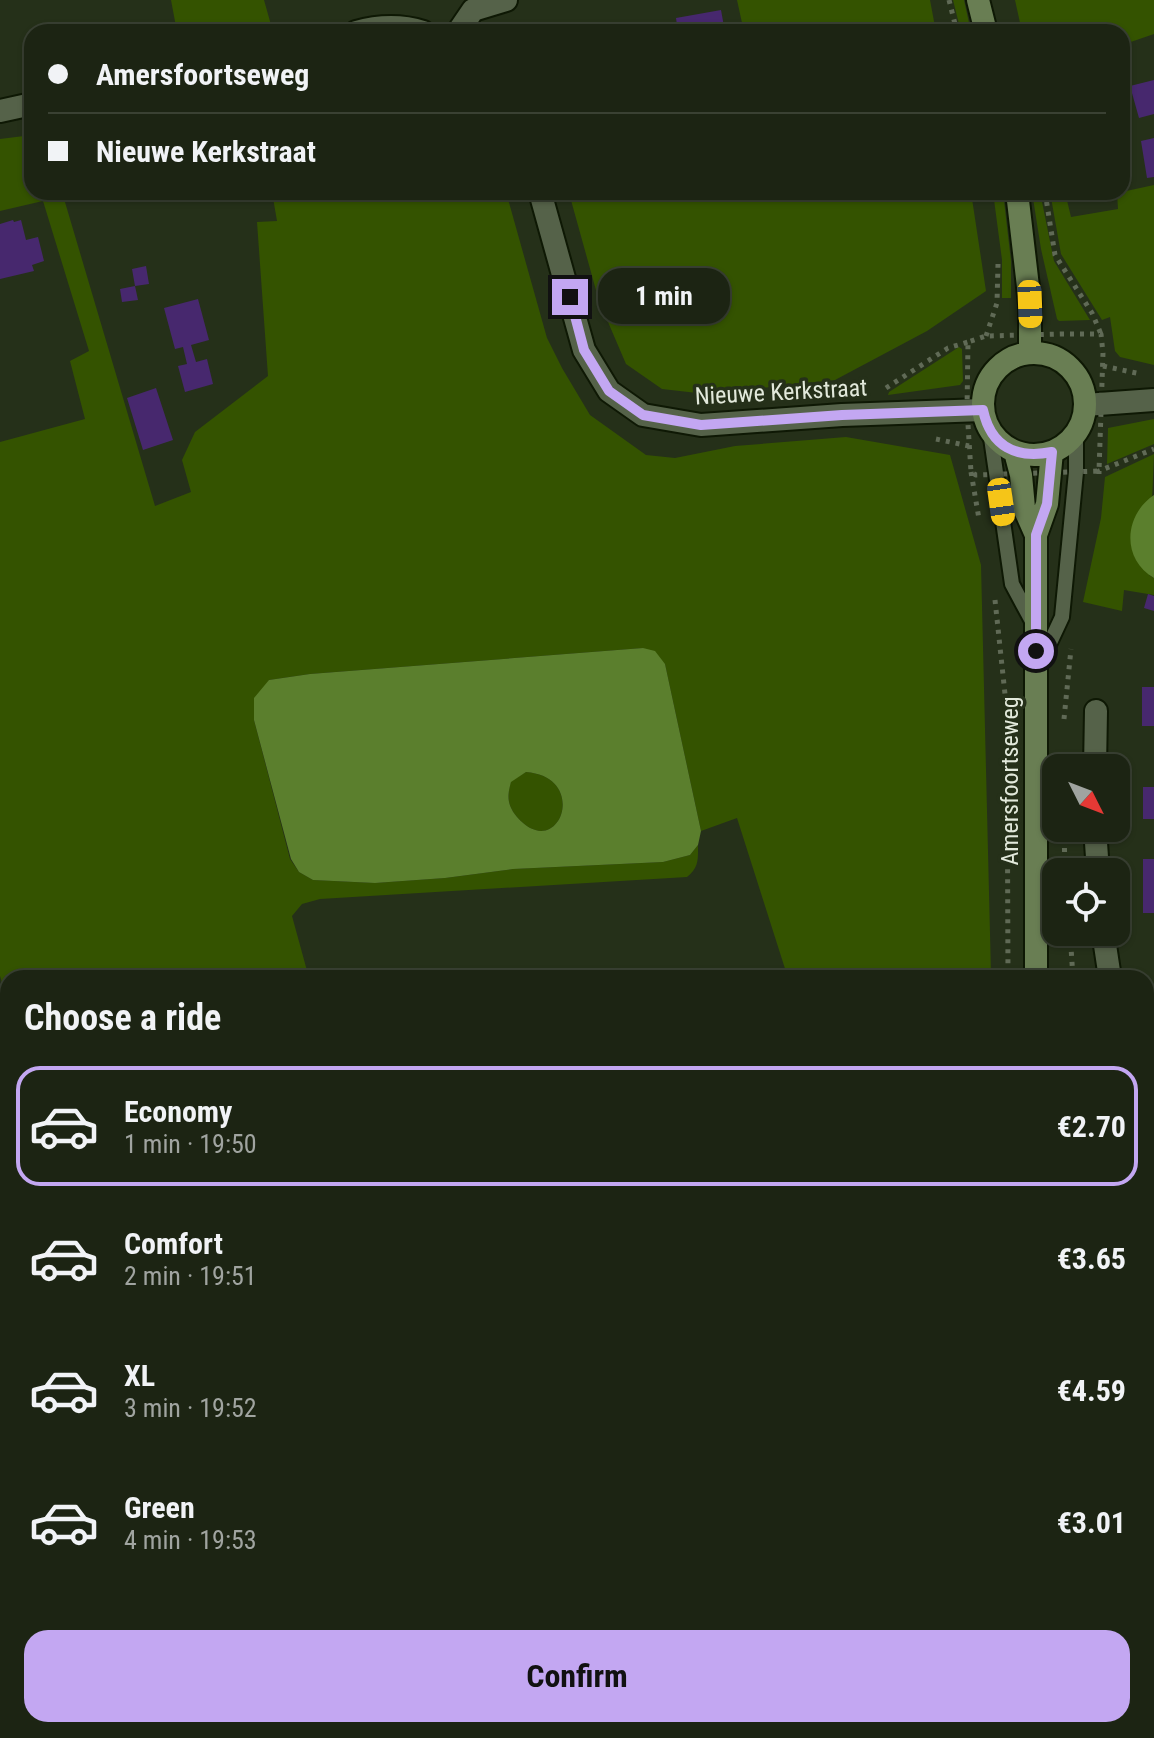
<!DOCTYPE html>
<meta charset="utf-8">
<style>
body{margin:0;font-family:"Roboto Condensed",sans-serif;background:#252c1c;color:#f1f3f6;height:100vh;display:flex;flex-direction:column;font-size:30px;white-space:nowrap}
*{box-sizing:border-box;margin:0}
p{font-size:26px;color:#a0a4a0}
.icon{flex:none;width:44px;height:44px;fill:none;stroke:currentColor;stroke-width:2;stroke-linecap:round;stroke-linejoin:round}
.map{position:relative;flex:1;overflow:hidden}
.side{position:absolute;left:0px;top:970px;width:1154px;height:768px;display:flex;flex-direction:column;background:#1c2413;border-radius:24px 24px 0 0;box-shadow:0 2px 6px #0004,0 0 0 2px #3a4133}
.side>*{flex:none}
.top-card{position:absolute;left:24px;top:24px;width:1106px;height:176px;border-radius:24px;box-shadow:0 2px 6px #0004,0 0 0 2px #3a4133;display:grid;align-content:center;height:176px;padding:0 24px;background:#1c2413}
.needle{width:52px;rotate:132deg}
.tools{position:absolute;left:1042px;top:754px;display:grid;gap:16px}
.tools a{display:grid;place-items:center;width:88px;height:88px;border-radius:16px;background:#1c2413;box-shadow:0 2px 6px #0004,0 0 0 2px #3a4133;font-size:40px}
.end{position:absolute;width:36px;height:36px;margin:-18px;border:10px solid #c3a7f2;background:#111;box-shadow:0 0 0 4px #111}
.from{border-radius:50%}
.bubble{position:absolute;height:56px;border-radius:24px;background:#1c2413;box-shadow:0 2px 6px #0004,0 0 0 2px #3a4133;font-size:26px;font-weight:700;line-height:56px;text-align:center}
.car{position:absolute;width:24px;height:48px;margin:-24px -12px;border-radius:10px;box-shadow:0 0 6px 2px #0007;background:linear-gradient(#f5c518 24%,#345 0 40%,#f5c518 0 76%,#345 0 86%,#f5c518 0)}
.top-card b{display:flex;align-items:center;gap:28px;height:76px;font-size:30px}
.top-card b+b{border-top:2px solid #3a4133}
.top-card i{width:20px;height:20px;background:#f1f3f6}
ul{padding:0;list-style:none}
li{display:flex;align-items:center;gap:24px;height:120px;margin:0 16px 12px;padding:0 8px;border:4px solid transparent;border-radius:24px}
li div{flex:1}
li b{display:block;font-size:30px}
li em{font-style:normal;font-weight:700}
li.current{border-color:#c3a7f2}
li>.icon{width:72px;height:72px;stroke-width:1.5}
h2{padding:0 24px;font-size:36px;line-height:96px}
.cta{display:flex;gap:16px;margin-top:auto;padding:16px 24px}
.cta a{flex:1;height:92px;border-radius:24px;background:#c3a7f2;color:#111;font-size:32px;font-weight:700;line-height:92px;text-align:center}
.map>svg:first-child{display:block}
.green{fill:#345300}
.water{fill:#5b7f2d;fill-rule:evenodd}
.building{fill:#47286e}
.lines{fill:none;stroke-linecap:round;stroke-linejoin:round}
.service-casing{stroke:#0e1804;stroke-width:18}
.minor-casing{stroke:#0e1804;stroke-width:26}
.tertiary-casing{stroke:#0e1804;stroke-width:26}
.secondary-casing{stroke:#0e1804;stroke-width:26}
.path{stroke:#606a56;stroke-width:5;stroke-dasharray:4 6;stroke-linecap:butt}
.service{stroke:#556249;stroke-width:14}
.minor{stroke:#556249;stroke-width:22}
.tertiary{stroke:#556249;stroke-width:22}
.secondary{stroke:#697e53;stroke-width:22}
.route{stroke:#c3a7f2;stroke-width:10}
.labels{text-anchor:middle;stroke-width:7;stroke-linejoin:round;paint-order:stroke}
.street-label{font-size:24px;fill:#e2e9db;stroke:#253019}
</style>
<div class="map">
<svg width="1154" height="1738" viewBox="0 0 1154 1738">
<rect width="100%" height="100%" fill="#253019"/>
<!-- green -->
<path class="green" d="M171 0H264L273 32H177Z
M737 0H930L936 32H744Z
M953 0H964L971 32H961Z
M1015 0H1154V34L1122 45V32H1022Z
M32 135V192H62L155 506 191 492 182 460 195 432 268 376 257 222 277 221 272 192H506L547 338 562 368 590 415 646 455 675 458 735 446 846 437 950 455 981 565 991 974H810V978H788L737 818 701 831 665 664 643 648 310 674 269 680 254 720 290 859 299 872 313 880 375 883 445 878 513 869 663 862 690 855 698 845C698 860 699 867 687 877L320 899 302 904 292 916 309 978H8V1004L0 976V442L85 419 70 361 89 351 43 201 0 211V139Z
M1154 185V365L1120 357 1115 351 1110 317 1102 320 1061 254 1050 192H1065L1071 217 1118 209 1117 193Z
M574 192H971L986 291 927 331 835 380 706 394 662 389 626 364 599 301 569 193Z
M993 192H1003L1011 261V298H1002V260Z
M1032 192H1040L1054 261 1090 320 1059 321 1057 319 1041 249Z
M959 347 962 349 963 381 960 385 888 395 889 392Z
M1154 419V444L1107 464 1108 428Z
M1154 454 1149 575 1154 578V595L1124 590 1122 611 1083 602 1101 518 1105 477Z
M526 772C591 777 558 864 517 817 507 805 507 796 511 781Z
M1146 1173H1154V1291H1146Z
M1146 1441H1154V1541H1146Z
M214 1730H503L506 1738H216Z
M665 1730H992V1738H641Z"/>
<!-- water -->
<path class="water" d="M1154 495V578C1121 559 1124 515 1154 495Z
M643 648 655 651 665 664 701 831 698 845 690 855 663 862 513 869 445 878 375 883 313 880 299 872 291 859 254 720V698L269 680 310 674ZM526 772C591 777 558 864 517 817 507 805 507 796 511 782Z"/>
<!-- building -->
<path class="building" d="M721 10 725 32H678L676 18Z
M101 23 103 32H69V31Z
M1154 80V114L1139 118 1130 86Z
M1154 138V177L1147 178 1141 141Z
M13 220 14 222 21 220 26 240 38 237 44 261 32 265 34 271 0 279V224Z
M146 266 149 284 135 286 132 269Z
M135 286 138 300 122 302 120 289Z
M198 299 209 340 191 345 196 362 207 359 213 384 185 392 178 366 187 364 183 347 175 349 164 308Z
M156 388 173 440 143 450 127 398Z
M1148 594 1154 596V611L1144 608Z
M1142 687H1154V726H1142Z
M1143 787H1154V819H1143Z
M1143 859H1154V913H1143Z
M1146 1411H1154V1426H1147Z
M1146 1567 1154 1568V1594H1146Z
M1146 1718 1154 1719 1152 1738H1103L1104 1730H1146Z"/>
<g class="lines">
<!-- service casing -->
<g class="service-casing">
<path id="service" d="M990 431 1012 584 1033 623
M1040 664 1062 617 1076 472V434"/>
</g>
<!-- minor casing -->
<g class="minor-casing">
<path id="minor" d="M458 32 473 10 506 0
M1085 405 1154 400
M1095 768 1096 711
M1095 828 1098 872
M1103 932 1110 978
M1146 1015 1154 1016"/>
</g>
<!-- tertiary casing -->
<g class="tertiary-casing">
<path id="tertiary" d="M356 32C378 26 401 25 423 32
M0 111 32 104
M540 192 584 350 609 391 643 415 701 425 842 415 983 410"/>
</g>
<!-- secondary casing -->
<g class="secondary-casing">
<path id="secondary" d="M978 0 986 32
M1017 192 1030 304V353
M983 404a51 51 0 1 1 102 0a51 51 0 1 1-102 0Z
M1015 452 1021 475 1024 508 1036 535
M1036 978V535L1047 504 1052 452
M1038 1730V1738"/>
</g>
<!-- path -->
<path class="path" d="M949 0 957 32
M1045 192 1055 255 1092 313 1101 334
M1060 334H1101L1103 353 1099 471 976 475 971 472 967 409 968 342 986 336Z
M986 336 997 303 998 264
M1103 366 1141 374
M886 388 948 348 968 342
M936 439 969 446
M971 472 979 519
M1099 474V471L1154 449
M995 600 1007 713 1008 978
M1064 719 1071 649
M1064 828 1065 872
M1070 932 1073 978
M1007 1738V1730"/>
<!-- service -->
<use href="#service" class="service"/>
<!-- minor -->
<use href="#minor" class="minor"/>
<!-- tertiary -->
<use href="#tertiary" class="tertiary"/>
<!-- secondary -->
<use href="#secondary" class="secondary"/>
</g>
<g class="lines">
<!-- route -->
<path class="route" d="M570 297 584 350 609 391 643 415 701 425 842 415 983 410C991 447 1016 459 1052 452L1047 504 1036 535V651"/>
</g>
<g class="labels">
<!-- street labels -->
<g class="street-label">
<text transform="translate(781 392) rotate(-3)" y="8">Nieuwe Kerkstraat</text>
<text transform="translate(1010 781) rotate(-90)" y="8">Amersfoortseweg</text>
</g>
</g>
</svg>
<div class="tools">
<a><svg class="needle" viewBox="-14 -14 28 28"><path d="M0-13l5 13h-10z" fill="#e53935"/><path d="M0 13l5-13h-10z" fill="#a0a4a0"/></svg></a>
<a><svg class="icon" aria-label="locate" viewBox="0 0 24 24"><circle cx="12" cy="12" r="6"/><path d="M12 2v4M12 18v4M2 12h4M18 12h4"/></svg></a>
</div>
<i class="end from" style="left:1036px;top:651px"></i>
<i class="end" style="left:570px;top:297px"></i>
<div class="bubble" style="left:598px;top:268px;width:132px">1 min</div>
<i class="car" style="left:1030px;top:304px;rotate:178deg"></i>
<i class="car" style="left:1001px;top:502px;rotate:172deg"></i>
<div class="top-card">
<b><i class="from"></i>Amersfoortseweg</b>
<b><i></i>Nieuwe Kerkstraat</b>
</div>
<section class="side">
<h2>Choose a ride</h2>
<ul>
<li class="current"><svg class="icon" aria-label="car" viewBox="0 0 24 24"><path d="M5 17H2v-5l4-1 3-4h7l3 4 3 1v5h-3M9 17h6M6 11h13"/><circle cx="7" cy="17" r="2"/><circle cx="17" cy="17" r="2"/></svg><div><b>Economy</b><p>1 min · 19:50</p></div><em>€2.70</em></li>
<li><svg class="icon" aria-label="car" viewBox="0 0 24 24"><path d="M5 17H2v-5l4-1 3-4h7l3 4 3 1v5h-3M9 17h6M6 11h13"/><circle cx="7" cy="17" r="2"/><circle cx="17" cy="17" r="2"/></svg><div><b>Comfort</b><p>2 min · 19:51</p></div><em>€3.65</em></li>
<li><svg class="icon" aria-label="car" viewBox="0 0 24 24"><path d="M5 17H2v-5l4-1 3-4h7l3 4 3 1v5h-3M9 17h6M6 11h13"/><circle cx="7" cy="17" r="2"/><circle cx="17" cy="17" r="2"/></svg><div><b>XL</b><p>3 min · 19:52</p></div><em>€4.59</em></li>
<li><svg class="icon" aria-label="car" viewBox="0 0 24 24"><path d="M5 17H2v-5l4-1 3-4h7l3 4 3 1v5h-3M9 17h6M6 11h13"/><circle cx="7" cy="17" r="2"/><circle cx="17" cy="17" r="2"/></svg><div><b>Green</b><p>4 min · 19:53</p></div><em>€3.01</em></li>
</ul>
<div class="cta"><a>Confirm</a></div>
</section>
</div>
